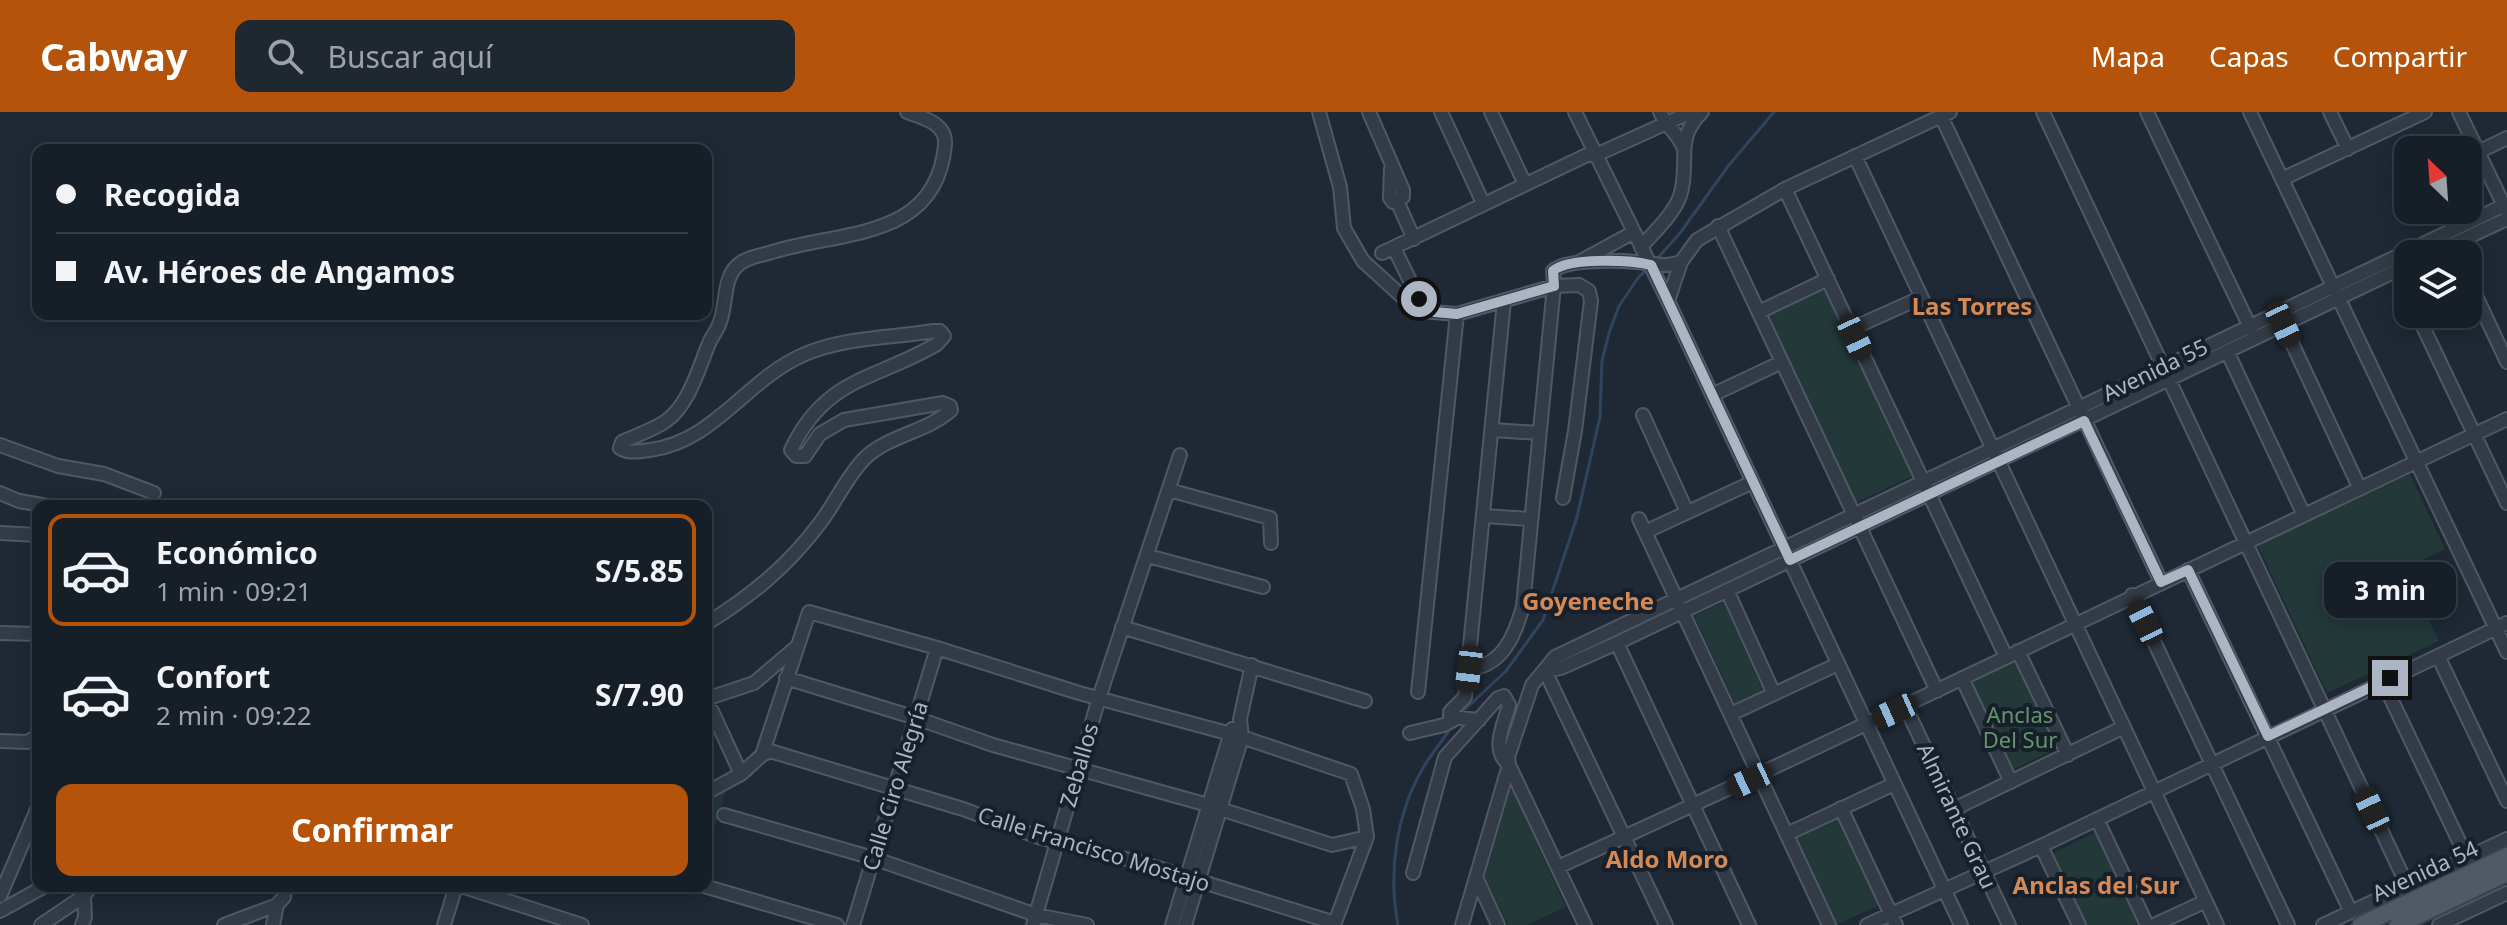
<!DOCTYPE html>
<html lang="es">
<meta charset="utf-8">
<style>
body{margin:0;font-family:"Noto Sans",sans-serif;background:#1f2730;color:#f1f3f6;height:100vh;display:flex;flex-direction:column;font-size:30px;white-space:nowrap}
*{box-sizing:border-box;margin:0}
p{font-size:26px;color:#9ea2a8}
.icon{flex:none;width:44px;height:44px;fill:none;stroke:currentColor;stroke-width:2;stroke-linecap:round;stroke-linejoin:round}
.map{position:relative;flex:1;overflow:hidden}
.drawer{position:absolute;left:32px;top:388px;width:680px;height:392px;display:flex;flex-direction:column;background:#161f28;border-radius:16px;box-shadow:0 4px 20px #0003,0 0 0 2px #353d45}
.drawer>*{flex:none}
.hud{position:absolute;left:32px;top:32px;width:680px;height:176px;border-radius:16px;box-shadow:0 4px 20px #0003,0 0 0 2px #353d45;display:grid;align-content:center;height:176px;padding:0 24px;background:#161f28}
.needle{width:52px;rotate:335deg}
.fabs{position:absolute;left:2394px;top:24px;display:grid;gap:16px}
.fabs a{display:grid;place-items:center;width:88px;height:88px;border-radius:16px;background:#161f28;box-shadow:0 4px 20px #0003,0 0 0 2px #353d45;font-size:40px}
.end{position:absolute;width:36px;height:36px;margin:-18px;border:10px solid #abb5c4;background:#111;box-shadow:0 0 0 4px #111}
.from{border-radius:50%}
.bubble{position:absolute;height:56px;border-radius:16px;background:#161f28;box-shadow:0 4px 20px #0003,0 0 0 2px #353d45;font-size:26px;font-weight:700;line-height:56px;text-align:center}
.car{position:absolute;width:24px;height:48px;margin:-24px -12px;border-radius:10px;box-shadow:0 0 6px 2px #0007;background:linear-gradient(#222 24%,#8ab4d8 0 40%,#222 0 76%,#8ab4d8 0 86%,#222 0)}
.hud b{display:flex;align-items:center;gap:28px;height:76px;font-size:30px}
.hud b+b{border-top:2px solid #353d45}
.hud i{width:20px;height:20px;background:#f1f3f6}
ul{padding:14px 0 0;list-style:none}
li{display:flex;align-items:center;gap:24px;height:112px;margin:0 16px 12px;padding:0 8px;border:4px solid transparent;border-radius:16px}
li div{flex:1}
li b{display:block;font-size:30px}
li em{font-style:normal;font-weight:700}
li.on{border-color:#b45309}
li>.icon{width:72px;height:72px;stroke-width:1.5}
.cta{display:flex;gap:16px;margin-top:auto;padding:16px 24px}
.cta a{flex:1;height:92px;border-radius:16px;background:#b45309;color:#fff;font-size:32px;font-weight:700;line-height:92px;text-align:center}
header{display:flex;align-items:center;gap:48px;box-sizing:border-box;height:112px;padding:0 40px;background:#b45309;color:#fff}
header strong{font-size:38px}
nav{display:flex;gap:44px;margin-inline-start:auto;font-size:28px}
.search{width:560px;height:72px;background:#1f2730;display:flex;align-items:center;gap:20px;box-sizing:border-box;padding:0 28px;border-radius:16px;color:#9ea2a8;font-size:30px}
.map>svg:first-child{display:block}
.green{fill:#233839}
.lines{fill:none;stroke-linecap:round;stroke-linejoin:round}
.stream{stroke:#31445d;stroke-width:3}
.minor-casing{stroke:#4f5864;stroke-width:16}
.major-casing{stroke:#3b444f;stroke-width:20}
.minor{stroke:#323b46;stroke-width:12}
.major{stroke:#4f5a66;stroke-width:16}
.route{stroke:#abb5c4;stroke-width:10}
.labels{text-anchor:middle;stroke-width:8;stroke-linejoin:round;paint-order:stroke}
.street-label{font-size:22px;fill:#abb5c4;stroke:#17202a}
.park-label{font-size:22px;fill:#63946d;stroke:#17202a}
.neighbourhood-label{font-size:24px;font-weight:bold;fill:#d58955;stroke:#17202a}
</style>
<header>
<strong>Cabway</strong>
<div class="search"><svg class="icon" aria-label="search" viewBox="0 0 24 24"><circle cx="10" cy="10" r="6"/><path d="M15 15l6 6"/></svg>Buscar aquí</div>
<nav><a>Mapa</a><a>Capas</a><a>Compartir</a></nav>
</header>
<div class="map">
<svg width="2507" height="813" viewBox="0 0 2507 813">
<rect width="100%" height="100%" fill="#1e2935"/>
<!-- green -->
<path class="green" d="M1824 177 1912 364 1856 391 1769 203Z
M2410 362 2445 437 2405 457 2439 529 2327 581 2257 432Z
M1724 490 1764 581 1736 593 1694 504Z
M2015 547 2058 636 2012 658 1970 568Z
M1511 675 1566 795 1527 813H1508L1485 765Z
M725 677 726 679 706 742V686Z
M1839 705 1880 793 1836 813 1795 725Z
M2096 720 2139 810 2133 813H2084L2052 742Z"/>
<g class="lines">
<!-- stream -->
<path class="stream" d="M1657 147 1680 121 1729 53 1774 0
M1460 602 1506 559 1543 508 1577 405 1600 305 1602 249 1609 221 1619 194 1638 166 1649 155
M1398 813C1388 761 1396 702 1423 656 1431 642 1443 629 1451 615"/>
<!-- minor casing -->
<g class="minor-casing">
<path id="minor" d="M1319 0 1340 75 1344 116 1363 149 1407 189 1421 199 1457 202 1554 174 1579 173 1589 179 1591 189 1575 319 1563 386
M1369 0 1403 78V85L1397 89
M1441 0 1483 91
M1491 0 1525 72
M1575 0 1668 189 1961 813
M1660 0C1666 14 1677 20 1683 35
M2043 0 2407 773
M2147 0 2251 217
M2250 0 2507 540
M2330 0 2348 37
M2459 0 2506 98
M1941 4 2161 470
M2478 40 2507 26
M1855 44 2217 813
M1391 57 1390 86 1393 90 1397 89 1414 127
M2282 67 2425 0
M1785 77 2006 545
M1718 114 1937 579
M1641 135C1654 120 1673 103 1680 84 1691 51 1673 28 1702 0
M1394 136 1419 187 1433 198
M1382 141 1587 43H1596L1691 0
M2432 142 2507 107
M1581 149 1634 120
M2397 158 2408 182
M2468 167 2507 250
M1668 189 1681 150
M1759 200 1828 167
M2417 202 2507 391
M2283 212 2360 377
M1851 217 1920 186
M2227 239 2304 403
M1712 283 1782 250
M1643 303 1687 400
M1493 318 1539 321
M0 333 58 354 104 362 154 381
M1169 378 1270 406 1271 431
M0 381 19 389 48 394
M1484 404 1530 407
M1639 407 1829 813
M1645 420 1753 370
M0 421 38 423
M1148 444 1263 475
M2188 458 2351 800
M1727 478 1774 582
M2132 483 2288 813
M706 512C751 484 788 454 820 411 836 390 847 364 865 346 889 323 927 320 951 298L950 294 943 291 844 308 820 322 805 344H796L791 338C825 265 876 268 937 232L944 224 940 219H934C893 226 842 225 803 243 746 268 714 330 650 338 639 339 629 342 620 336L622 330C637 323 653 318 666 309 690 292 699 254 710 229 714 222 719 215 721 207 726 192 724 167 736 155 744 146 758 144 769 141 839 118 936 130 945 33 947 11 923 6 907 0
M1122 515 1365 589
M0 521 38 522
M1617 531 1749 813
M2018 539 2068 643
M2438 544 2507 689
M1469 557C1502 554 1515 524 1523 494L1554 174 1553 159C1566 147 1617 148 1636 150 1653 151 1664 156 1681 150L1697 128 1785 77 1950 0
M1545 559 1561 556 1617 531 2408 153
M1545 559 1666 813
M786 566 916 606 993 633 1208 693 1332 733 1367 725
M1962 566 2011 670
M2383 570 2467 746
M1418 580 1457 202
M706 587 754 571 794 537
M1905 594 2009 813
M706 601 712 599 741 662
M1731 602 1838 552
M1479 608 1450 605V600L1465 585 1504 189
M1410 621 1444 613 1455 607
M0 629 27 630 38 624
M762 643 770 639 963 697 1041 726 1138 750 1335 811
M706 681 741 662 762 643 809 500 937 536 1079 581 1242 625 1351 662 1363 697 1367 725 1334 813
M1841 696 1896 813
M1954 697 2124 615
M724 703 873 746 1036 803 1087 813
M2097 707 2147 813
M1787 722 1894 672
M2041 734 2079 813
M1558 755C1877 610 2190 456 2507 307
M1413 761 1445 645 1498 586 1504 584 1509 593C1504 613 1490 637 1509 653L1585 813
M1476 765 1498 813
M461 774 582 813
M704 774 837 813
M0 784 38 695
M0 799 45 774
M41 813 84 784 91 774
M82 813 85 805 84 784
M224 813 277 793
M273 813 277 793 284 785 285 774
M444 813 456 774
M853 813 937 536
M1033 813 1099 586 1180 343
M1172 813 1232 617
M1185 813 1242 625 1240 607 1252 553
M1462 813 1509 653 1508 645 1532 573 1555 545 2507 92
M1867 813 2041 734 2507 511
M2154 813 2206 789
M2323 813 2507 727
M2439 813 2507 781"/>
</g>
<!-- major casing -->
<g class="major-casing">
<path id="major" d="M2361 813 2507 744
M2398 813 2507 761"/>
</g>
<!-- minor -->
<use href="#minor" class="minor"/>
<!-- major -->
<use href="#major" class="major"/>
</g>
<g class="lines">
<!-- route -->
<path class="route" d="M1419 187 1435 200 1457 202 1554 174 1553 159C1568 145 1631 148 1651 153L1790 448 2084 309 2161 470 2188 458 2268 624 2390 566"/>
</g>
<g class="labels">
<!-- street labels -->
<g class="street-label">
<text transform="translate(2155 258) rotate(-26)" y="8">Avenida 55</text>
<text transform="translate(1079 653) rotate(-74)" y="8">Zeballos</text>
<text transform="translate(895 674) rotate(-73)" y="8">Calle Ciro Alegría</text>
<text transform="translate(1957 704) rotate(65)" y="8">Almirante Grau</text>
<text transform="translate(1094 737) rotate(17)" y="8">Calle Francisco Mostajo</text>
<text transform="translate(2425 759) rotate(-25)" y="8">Avenida 54</text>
</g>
<!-- park labels -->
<g class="park-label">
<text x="2020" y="611">Anclas<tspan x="2020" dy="25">Del Sur</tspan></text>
</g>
<!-- neighbourhood labels -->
<g class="neighbourhood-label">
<text x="1972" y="203">Las Torres</text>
<text x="1588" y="498">Goyeneche</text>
<text x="1667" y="756">Aldo Moro</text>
<text x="2096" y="782">Anclas del Sur</text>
</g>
</g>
</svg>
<div class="fabs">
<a><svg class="needle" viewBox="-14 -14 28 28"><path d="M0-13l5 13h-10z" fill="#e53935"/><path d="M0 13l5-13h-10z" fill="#9ea2a8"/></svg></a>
<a><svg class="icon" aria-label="layers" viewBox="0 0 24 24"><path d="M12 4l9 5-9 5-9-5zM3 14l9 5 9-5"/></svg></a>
</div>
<i class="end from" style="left:1419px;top:187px"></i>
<i class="end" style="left:2390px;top:566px"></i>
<div class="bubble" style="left:2324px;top:450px;width:132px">3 min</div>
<i class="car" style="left:2283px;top:212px;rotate:155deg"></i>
<i class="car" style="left:1855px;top:225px;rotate:155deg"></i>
<i class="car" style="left:2145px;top:510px;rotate:334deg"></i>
<i class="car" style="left:1469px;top:557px;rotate:187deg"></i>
<i class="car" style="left:1895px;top:599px;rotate:246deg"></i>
<i class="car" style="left:1750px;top:668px;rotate:245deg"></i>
<i class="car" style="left:2372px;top:698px;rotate:335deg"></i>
<div class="hud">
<b><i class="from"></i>Recogida</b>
<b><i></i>Av. Héroes de Angamos</b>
</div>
<section class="drawer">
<ul>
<li class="on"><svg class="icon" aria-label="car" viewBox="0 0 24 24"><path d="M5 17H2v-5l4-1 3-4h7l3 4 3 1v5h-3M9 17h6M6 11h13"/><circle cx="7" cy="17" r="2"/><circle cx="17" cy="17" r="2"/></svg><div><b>Económico</b><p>1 min · 09:21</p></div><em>S/5.85</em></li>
<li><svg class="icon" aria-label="car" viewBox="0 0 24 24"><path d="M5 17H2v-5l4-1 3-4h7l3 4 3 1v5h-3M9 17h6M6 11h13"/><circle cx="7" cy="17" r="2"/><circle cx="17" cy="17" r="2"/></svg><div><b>Confort</b><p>2 min · 09:22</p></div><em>S/7.90</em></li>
</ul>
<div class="cta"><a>Confirmar</a></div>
</section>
</div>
